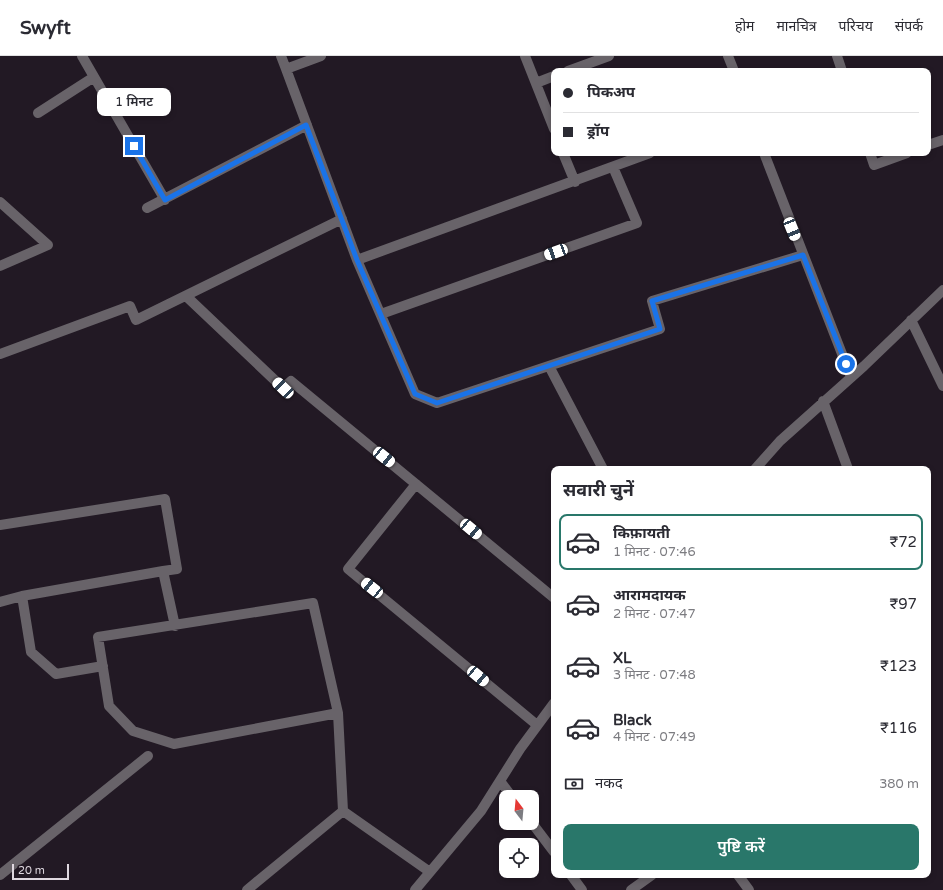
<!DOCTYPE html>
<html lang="hi">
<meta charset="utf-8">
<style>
body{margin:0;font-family:"Varela Round","Noto Sans Devanagari",sans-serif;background:#f7f7f7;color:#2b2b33;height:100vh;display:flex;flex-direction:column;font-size:15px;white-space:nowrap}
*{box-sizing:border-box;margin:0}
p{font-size:13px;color:#7c7c81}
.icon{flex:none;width:22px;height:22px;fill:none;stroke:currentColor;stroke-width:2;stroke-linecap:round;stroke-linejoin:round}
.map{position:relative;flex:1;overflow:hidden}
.side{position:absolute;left:551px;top:410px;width:380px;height:412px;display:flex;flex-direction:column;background:#fff;border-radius:8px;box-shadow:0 2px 6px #0003}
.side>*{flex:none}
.guide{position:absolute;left:551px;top:12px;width:380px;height:88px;border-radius:8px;box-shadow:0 2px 6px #0003;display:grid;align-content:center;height:88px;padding:0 12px;background:#fff}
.needle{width:26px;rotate:344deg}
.tools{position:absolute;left:499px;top:734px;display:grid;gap:8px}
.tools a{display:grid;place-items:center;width:40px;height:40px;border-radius:8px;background:#fff;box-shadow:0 2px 6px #0003;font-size:20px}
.scale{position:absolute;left:12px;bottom:10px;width:57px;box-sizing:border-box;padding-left:4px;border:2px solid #dfd8e0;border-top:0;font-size:11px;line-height:14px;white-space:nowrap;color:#dfd8e0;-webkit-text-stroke:3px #221924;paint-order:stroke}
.end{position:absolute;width:18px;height:18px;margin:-9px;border:5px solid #1a73e8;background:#fff;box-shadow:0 0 0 2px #fff}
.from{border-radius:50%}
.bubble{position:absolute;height:28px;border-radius:8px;background:#fff;box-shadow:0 2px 6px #0003;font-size:13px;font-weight:600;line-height:28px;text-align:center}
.car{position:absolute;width:12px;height:24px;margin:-12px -6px;border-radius:5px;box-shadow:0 0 3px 1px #0007;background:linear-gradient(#fff 24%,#345 0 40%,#fff 0 76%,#345 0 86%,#fff 0)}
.guide b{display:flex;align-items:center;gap:14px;height:38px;font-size:15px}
.guide b+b{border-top:1px solid #e1e1e2}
.guide i{width:10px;height:10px;background:#2b2b33}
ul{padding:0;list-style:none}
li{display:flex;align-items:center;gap:12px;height:56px;margin:0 8px 6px;padding:0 4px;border:2px solid transparent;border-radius:8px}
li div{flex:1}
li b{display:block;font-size:15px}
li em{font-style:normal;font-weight:600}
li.selected{border-color:#29776a}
li>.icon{width:36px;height:36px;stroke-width:1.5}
h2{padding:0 12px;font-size:18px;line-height:48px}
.pay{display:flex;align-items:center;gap:10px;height:44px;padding:0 12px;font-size:15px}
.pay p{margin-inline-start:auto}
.action{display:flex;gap:8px;margin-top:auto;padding:8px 12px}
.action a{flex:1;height:46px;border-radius:8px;background:#29776a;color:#fff;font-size:16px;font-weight:600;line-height:46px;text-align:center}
header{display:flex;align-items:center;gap:24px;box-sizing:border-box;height:56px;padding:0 20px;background:#fff;border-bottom:1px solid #e1e1e2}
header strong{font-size:19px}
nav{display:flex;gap:22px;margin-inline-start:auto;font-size:14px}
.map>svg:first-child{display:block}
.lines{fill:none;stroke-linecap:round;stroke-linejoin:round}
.minor{stroke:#686369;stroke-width:10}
.route{stroke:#1a73e8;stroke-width:5}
</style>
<header>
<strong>Swyft</strong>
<nav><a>होम</a><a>मानचित्र</a><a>परिचय</a><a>संपर्क</a></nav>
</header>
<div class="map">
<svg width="943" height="834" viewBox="0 0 943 834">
<rect width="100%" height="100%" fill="#221924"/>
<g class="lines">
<!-- minor -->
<path class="minor" d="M82 0 165 144
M281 0 286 13 321 0
M525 0 554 73
M728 0 734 15
M837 0 842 15
M286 13 357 204 650 97
M568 15 609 0
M536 27 554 20
M38 57 94 21
M928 89 943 84
M563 97 575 126
M764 97 851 321
M870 97 874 109 907 97
M0 146 48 189 0 210
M147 152 307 69
M357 204 415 338 437 347 660 273 652 245 803 199
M186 240 283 332 291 325 554 542
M381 258 637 167 613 111
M911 264 943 330
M0 298 130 250 136 264 342 163
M549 310 603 413
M823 345 848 413
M755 413 780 385 864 310 943 234
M416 428 348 513 537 669
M0 469 165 443 177 513 163 515
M0 546 22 540
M103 610 56 618 31 596 22 540 163 515 175 570
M338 657 313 547 98 581 109 650 133 675 174 688 338 657 343 755
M500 725 512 741
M343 755 430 816
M532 767 554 796
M0 819 148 700
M571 819 582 834
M738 819 749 834
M247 834 343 755
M415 834 481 755 520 693 554 647
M631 834 652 819"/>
</g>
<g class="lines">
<!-- route -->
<path class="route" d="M134 90 165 144 306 69 357 204 415 338 437 347 660 273 652 245 803 199 846 308"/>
</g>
</svg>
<div class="tools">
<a><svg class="needle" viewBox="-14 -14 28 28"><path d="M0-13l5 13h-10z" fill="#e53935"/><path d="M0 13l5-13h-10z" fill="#7c7c81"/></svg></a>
<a><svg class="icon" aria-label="locate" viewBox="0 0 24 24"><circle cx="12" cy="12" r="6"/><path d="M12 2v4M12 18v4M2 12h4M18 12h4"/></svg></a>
</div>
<div class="scale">20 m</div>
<i class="end from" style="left:846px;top:308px"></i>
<i class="end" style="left:134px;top:90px"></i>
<div class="bubble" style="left:97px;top:32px;width:74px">1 मिनट</div>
<i class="car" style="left:792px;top:173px;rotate:158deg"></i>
<i class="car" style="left:556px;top:196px;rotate:250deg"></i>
<i class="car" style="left:283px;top:332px;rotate:314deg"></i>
<i class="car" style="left:384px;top:401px;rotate:129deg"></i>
<i class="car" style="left:471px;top:473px;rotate:130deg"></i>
<i class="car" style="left:372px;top:532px;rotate:309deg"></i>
<i class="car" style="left:478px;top:620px;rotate:130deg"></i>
<div class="guide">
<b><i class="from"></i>पिकअप</b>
<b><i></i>ड्रॉप</b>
</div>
<section class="side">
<h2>सवारी चुनें</h2>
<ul>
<li class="selected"><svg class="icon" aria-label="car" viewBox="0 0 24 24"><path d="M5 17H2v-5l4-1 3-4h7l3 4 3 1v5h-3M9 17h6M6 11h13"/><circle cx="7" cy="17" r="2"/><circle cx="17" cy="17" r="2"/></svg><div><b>किफ़ायती</b><p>1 मिनट · 07:46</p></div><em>₹72</em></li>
<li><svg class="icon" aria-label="car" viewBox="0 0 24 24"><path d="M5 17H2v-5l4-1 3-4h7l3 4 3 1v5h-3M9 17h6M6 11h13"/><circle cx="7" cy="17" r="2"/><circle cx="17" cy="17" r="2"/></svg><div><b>आरामदायक</b><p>2 मिनट · 07:47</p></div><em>₹97</em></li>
<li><svg class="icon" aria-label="car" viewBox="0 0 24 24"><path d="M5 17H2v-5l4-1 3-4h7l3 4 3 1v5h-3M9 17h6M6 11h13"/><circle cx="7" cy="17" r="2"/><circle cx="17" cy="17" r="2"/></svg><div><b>XL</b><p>3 मिनट · 07:48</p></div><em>₹123</em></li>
<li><svg class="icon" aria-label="car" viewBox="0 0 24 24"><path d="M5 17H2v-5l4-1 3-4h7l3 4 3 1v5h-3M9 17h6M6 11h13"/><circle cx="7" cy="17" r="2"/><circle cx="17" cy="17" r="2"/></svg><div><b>Black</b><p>4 मिनट · 07:49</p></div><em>₹116</em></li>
</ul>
<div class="pay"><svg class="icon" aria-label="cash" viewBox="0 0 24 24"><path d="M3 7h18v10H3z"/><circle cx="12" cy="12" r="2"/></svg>नकद<p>380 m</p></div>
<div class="action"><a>पुष्टि करें</a></div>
</section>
</div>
